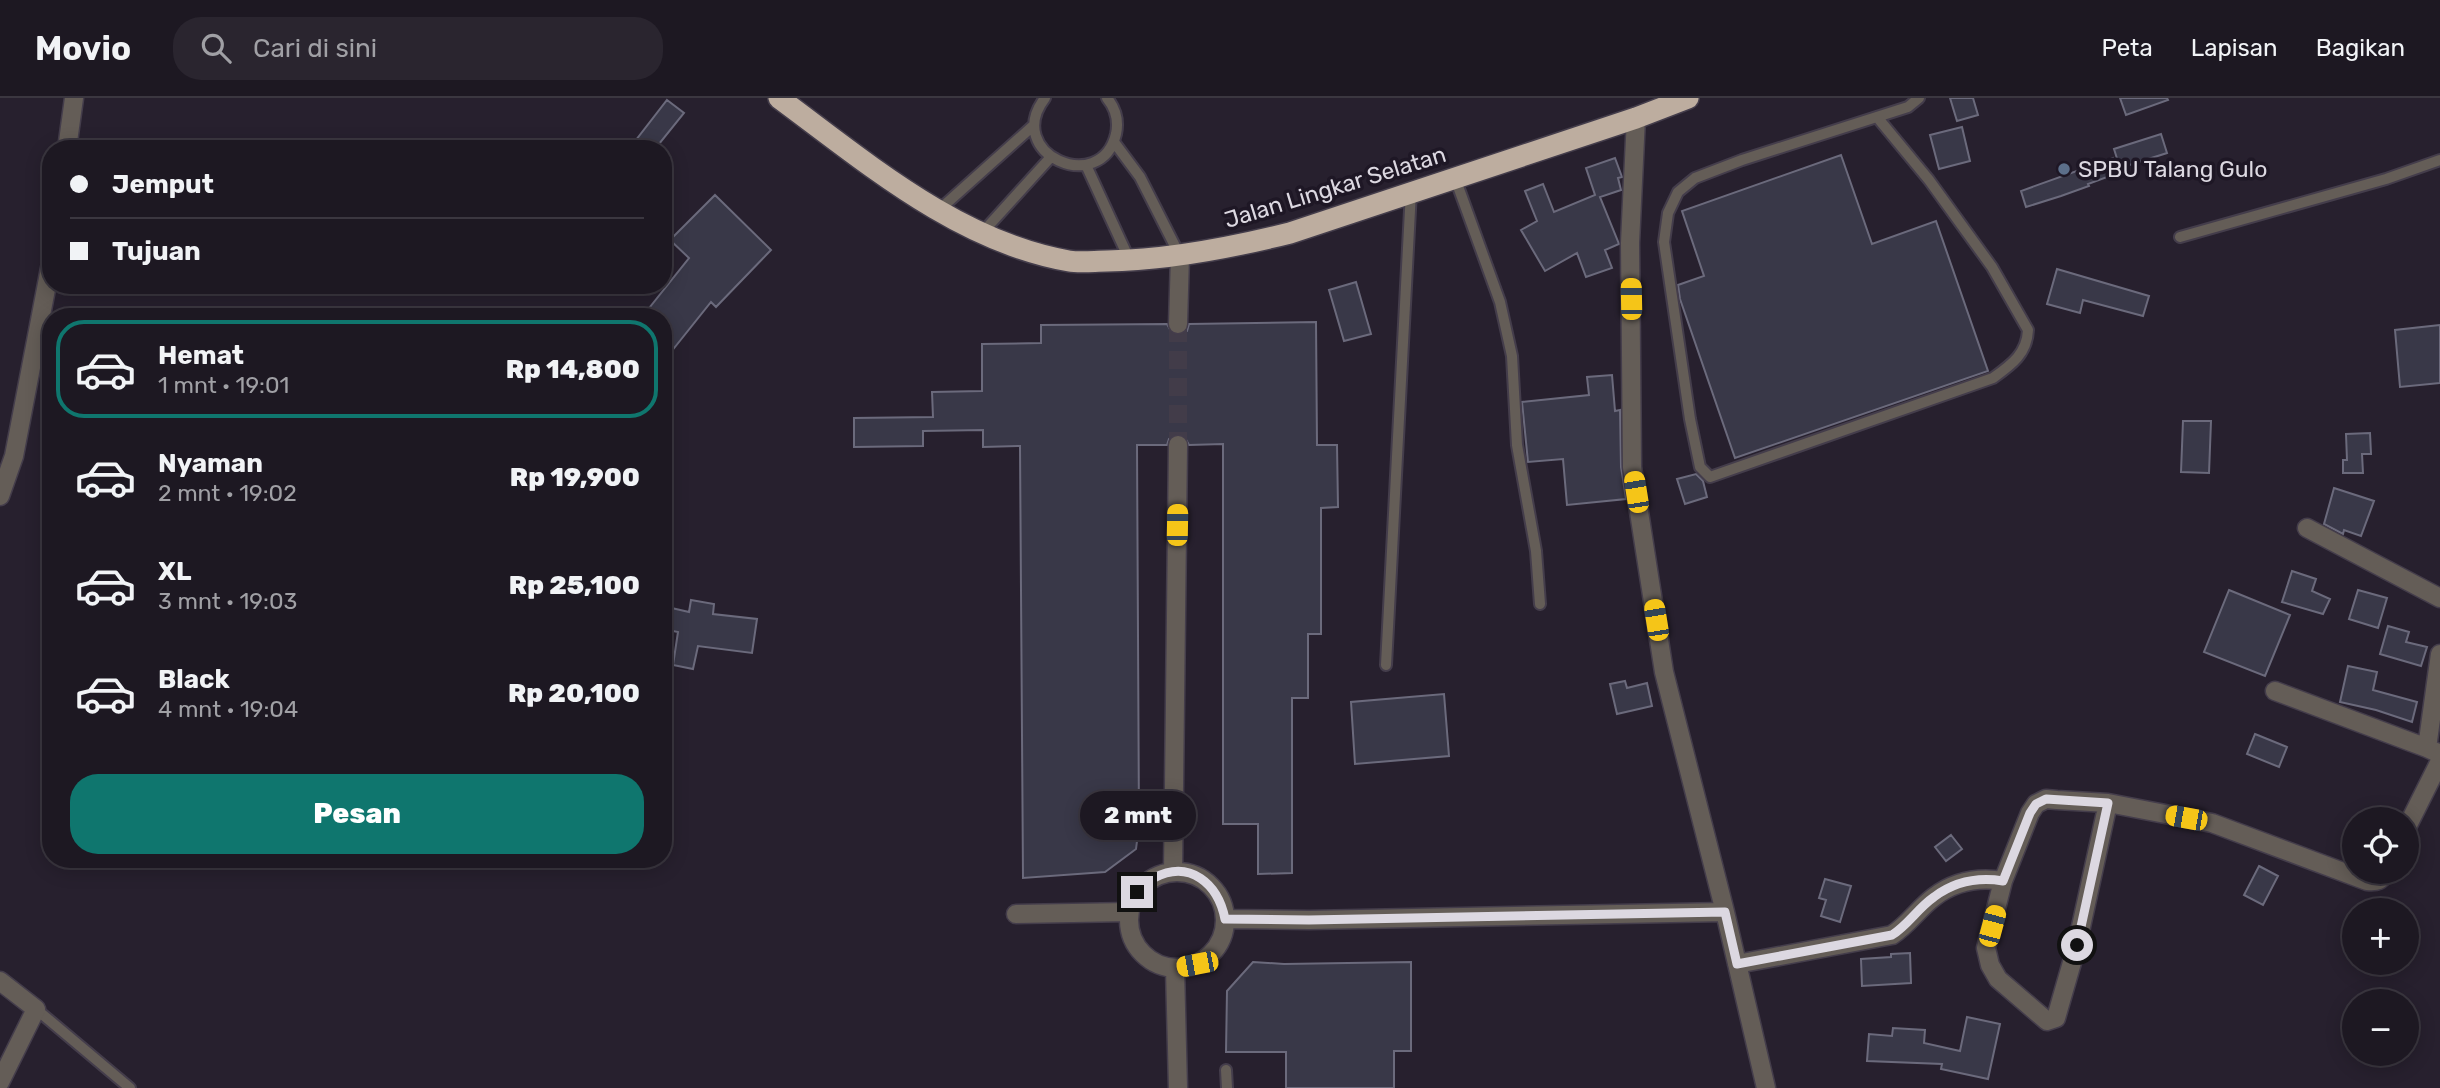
<!DOCTYPE html>
<html lang="id">
<meta charset="utf-8">
<style>
body{margin:0;font-family:Rubik,sans-serif;background:#2a252f;color:#f1f3f6;height:100vh;display:flex;flex-direction:column;font-size:26px;white-space:nowrap}
*{box-sizing:border-box;margin:0}
p{font-size:23px;color:#a0a0a5}
.icon{flex:none;width:38px;height:38px;fill:none;stroke:currentColor;stroke-width:2;stroke-linecap:round;stroke-linejoin:round}
.map{position:relative;flex:1;overflow:hidden}
.side{position:absolute;left:42px;top:210px;width:630px;height:560px;display:flex;flex-direction:column;background:#1d1822;border-radius:28px;box-shadow:0 4px 18px #0003,0 0 0 2px #3b3740}
.side>*{flex:none}
.hud{position:absolute;left:42px;top:42px;width:630px;height:154px;border-radius:28px;box-shadow:0 4px 18px #0003,0 0 0 2px #3b3740;display:grid;align-content:center;height:154px;padding:0 28px;background:#1d1822}
.tools{position:absolute;left:2342px;top:709px;display:grid;gap:14px}
.tools a{display:grid;place-items:center;width:77px;height:77px;border-radius:50%;background:#1d1822;box-shadow:0 4px 18px #0003,0 0 0 2px #3b3740;font-size:35px}
.end{position:absolute;width:32px;height:32px;margin:-16px;border:9px solid #dcd8e1;background:#111;box-shadow:0 0 0 4px #111}
.from{border-radius:50%}
.bubble{position:absolute;height:49px;border-radius:24px;background:#1d1822;box-shadow:0 4px 18px #0003,0 0 0 2px #3b3740;font-size:23px;font-weight:800;line-height:49px;text-align:center}
.car{position:absolute;width:21px;height:42px;margin:-21px -10px;border-radius:9px;box-shadow:0 0 5px 2px #0007;background:linear-gradient(#f5c518 24%,#345 0 40%,#f5c518 0 76%,#345 0 86%,#f5c518 0)}
.hud b{display:flex;align-items:center;gap:24px;height:66px;font-size:26px}
.hud b+b{border-top:2px solid #3b3740}
.hud i{width:18px;height:18px;background:#f1f3f6}
ul{padding:12px 0 0;list-style:none}
li{display:flex;align-items:center;gap:21px;height:98px;margin:0 14px 10px;padding:0 14px;border:4px solid transparent;border-radius:28px}
li div{flex:1}
li b{display:block;font-size:26px}
li em{font-style:normal;font-weight:800}
li.selected{border-color:#0f766e}
li>.icon{width:63px;height:63px;stroke-width:1.5}
.action{display:flex;gap:14px;margin-top:auto;padding:14px 28px}
.action a{flex:1;height:80px;border-radius:28px;background:#0f766e;color:#fff;font-size:28px;font-weight:800;line-height:80px;text-align:center}
header{display:flex;align-items:center;gap:42px;box-sizing:border-box;height:98px;padding:0 35px;background:#1d1822;border-bottom:2px solid #3b3740}
header strong{font-size:33px}
nav{display:flex;gap:38px;margin-inline-start:auto;font-size:24px}
.search{width:490px;height:63px;background:#2a252f;display:flex;align-items:center;gap:18px;box-sizing:border-box;padding:0 24px;border-radius:28px;color:#a0a0a5;font-size:26px}
.map>svg:first-child{display:block}
.building{fill:#393848;stroke:#6b6a7c;stroke-width:2}
.lines{fill:none;stroke-linecap:round;stroke-linejoin:round}
.street-tunnel{stroke:#423c49;stroke-width:18;stroke-dasharray:18 9;stroke-linecap:butt}
.lane-casing{stroke:#443d4b;stroke-width:14}
.street-casing{stroke:#443d4b;stroke-width:21}
.highway-casing{stroke:#443d4b;stroke-width:24}
.lane{stroke:#645d57;stroke-width:10}
.street{stroke:#645d57;stroke-width:18}
.highway{stroke:#bdad9f;stroke-width:21}
.route{stroke:#dcd8e1;stroke-width:9}
.service-dot{fill:#5c6f8a;stroke:#1e1725;stroke-width:2.5}
.labels{text-anchor:middle;stroke-width:7;stroke-linejoin:round;paint-order:stroke}
.poi-label{font-size:23px;fill:#dcd8e1;stroke:#1e1725;text-anchor:start}
.street-label{font-size:23px;fill:#dcd8e1;stroke:#1e1725}
</style>
<header>
<strong>Movio</strong>
<div class="search"><svg class="icon" aria-label="search" viewBox="0 0 24 24"><circle cx="10" cy="10" r="6"/><path d="M15 15l6 6"/></svg>Cari di sini</div>
<nav><a>Peta</a><a>Lapisan</a><a>Bagikan</a></nav>
</header>
<div class="map">
<svg width="2440" height="990" viewBox="0 0 2440 990">
<rect width="100%" height="100%" fill="#27202e"/>
<!-- building -->
<path class="building" d="M1950 0H1973L1978 17 1957 23Z
M2120 0H2167L2168 2 2126 17Z
M667 2 684 15 655 51H629Z
M1962 29 1970 63 1939 71 1930 37Z
M2161 36 2167 55 2120 70 2114 51Z
M1841 57 1872 146 1936 123 1988 273 1735 360 1680 201 1678 187 1704 178 1682 113Z
M1615 60 1622 79 1618 80 1621 92 1600 99 1619 146 1605 152 1612 170 1586 179 1577 155 1545 173 1521 132 1537 123 1525 93 1543 86 1554 114 1595 97 1586 70Z
M2113 60 2118 75 2088 86 2089 88 2061 98 2026 109 2021 93Z
M715 97 771 152 716 209 711 204 663 264V219H642L689 160 670 142Z
M2057 171 2149 198 2143 218 2083 202 2080 215 2047 206Z
M1356 184 1371 236 1344 243 1329 192Z
M1316 224 1317 347H1337L1338 409 1321 410V536H1308V600H1292V775L1258 776V726H1223V346L1189 347 1184 338 1177 336 1169 341 1167 347H1137L1139 728 1136 751 1105 774 1023 780 1020 348 983 349V332L923 333V348L854 349V320L933 319 932 294 982 293V246L1041 245V227L1167 226 1172 235 1178 237 1187 233 1189 226Z
M2440 227V285L2400 289 2395 232Z
M1612 277 1615 313 1620 312 1621 369 1626 401 1567 407 1563 361 1528 364 1522 304 1589 297 1587 279Z
M2183 323H2211L2209 375 2181 374Z
M2370 335 2371 356H2362L2363 375H2343V362H2347L2346 336Z
M1696 376 1703 383 1707 399 1685 406 1677 381Z
M2334 390 2374 403 2361 438 2344 432 2343 436 2324 426Z
M2292 473 2316 481 2312 493 2330 501 2323 516 2282 504Z
M2229 492 2290 517 2265 578 2204 554Z
M2358 492 2387 500 2378 530 2349 521Z
M691 502 714 506 713 516 757 521 752 555 698 548 693 571 673 567 678 534 663 531V508L689 514Z
M2388 528 2409 534 2406 544 2427 549 2421 568 2380 556Z
M2348 568 2377 574 2373 592 2417 604 2412 624 2376 612 2340 604Z
M1625 583 1627 590 1647 585 1652 608 1617 616 1610 586Z
M1444 596 1449 658 1355 666 1351 604Z
M2255 636 2287 649 2279 669 2247 656Z
M1951 737 1962 751 1946 763 1935 749Z
M2259 768 2278 778 2263 807 2244 797Z
M1825 781 1851 788 1840 824 1821 818 1826 802 1819 800Z
M1910 855 1911 885 1862 888 1861 861 1891 859V856Z
M1253 864 1284 866 1411 864V953H1394V990H1286V954H1226L1227 893Z
M1967 919 2000 926 1988 981 1941 971 1942 966 1867 963 1869 936 1892 938 1893 930 1925 932 1924 945 1960 953Z"/>
<g class="lines">
<!-- street-tunnel -->
<path class="street-tunnel" d="M1178 226V347"/>
<!-- lane casing -->
<g class="lane-casing">
<path id="lane" d="M1045 0C1002 56 1101 99 1116 36 1119 22 1116 11 1107 0
M1877 19 1929 82 1992 169 2028 232C2027 256 2011 267 1993 280L1710 379 1700 369 1690 321 1664 144 1668 115 1678 94 1695 80 1742 62 1908 9 1919 0
M1114 44 1140 79 1180 158
M1086 67 1130 163
M1455 80 1500 204 1512 258 1517 347 1536 453 1540 506
M939 112 1034 27
M982 135 1050 60
M2180 139 2386 81 2440 62
M1386 567 1411 93
M36 911 130 990
M1226 972 1227 990"/>
</g>
<!-- street casing -->
<g class="street-casing">
<path id="street" d="M1636 20 1630 145 1632 369 1664 574 1725 814 1766 990
M67 51 74 0
M1178 226 1180 158
M0 398 14 358 51 165
M2307 430 2440 500
M2440 556 2427 650 2440 656
M2275 593 2427 650
M2108 705 2077 847 2056 920 2047 923 1998 881 1990 867 1986 850 2003 783 2030 715 2036 706 2046 701 2057 702 2108 705 2212 725 2367 783C2377 784 2381 783 2385 774
M2406 731 2440 663
M1173 774 1178 347
M1129 822a48 48 0 1 1 96 0a48 48 0 1 1-96 0Z
M1016 816 1129 814
M1225 821 1309 822 1725 814
M1737 866 1892 837C1908 827 1919 810 1934 799 1955 783 1978 779 2003 783
M1175 871 1178 990
M0 883 36 911 0 984"/>
</g>
<!-- highway casing -->
<g class="highway-casing">
<path id="highway" d="M779 0C867 65 959 144 1069 163 1081 165 1095 163 1107 163 1169 162 1230 150 1290 135L1636 20 1688 0"/>
</g>
<!-- lane -->
<use href="#lane" class="lane"/>
<!-- street -->
<use href="#street" class="street"/>
<!-- highway -->
<use href="#highway" class="highway"/>
</g>
<g class="lines">
<!-- route -->
<path class="route" d="M1137 794C1142 790 1148 783 1154 780 1190 761 1218 786 1225 821L1309 822 1725 814 1737 866 1892 837C1908 827 1918 810 1934 799 1954 784 1978 779 2003 783L2030 715 2036 706 2046 701 2108 705 2077 847"/>
</g>
<!-- markers -->
<circle class="service-dot" cx="2064" cy="71" r="7"/>
<g class="labels">
<!-- poi labels -->
<g class="poi-label">
<text x="2078" y="79">SPBU Talang Gulo</text>
</g>
<!-- street labels -->
<g class="street-label">
<text transform="translate(1335 89) rotate(-17)" y="8">Jalan Lingkar Selatan</text>
</g>
</g>
</svg>
<div class="tools">
<a><svg class="icon" aria-label="locate" viewBox="0 0 24 24"><circle cx="12" cy="12" r="6"/><path d="M12 2v4M12 18v4M2 12h4M18 12h4"/></svg></a>
<a>+</a>
<a>−</a>
</div>
<i class="end from" style="left:2077px;top:847px"></i>
<i class="end" style="left:1137px;top:794px"></i>
<div class="bubble" style="left:1080px;top:693px;width:116px">2 mnt</div>
<i class="car" style="left:1631px;top:201px;rotate:359deg"></i>
<i class="car" style="left:1636px;top:394px;rotate:351deg"></i>
<i class="car" style="left:1177px;top:427px;rotate:1deg"></i>
<i class="car" style="left:1656px;top:522px;rotate:351deg"></i>
<i class="car" style="left:2186px;top:720px;rotate:280deg"></i>
<i class="car" style="left:1992px;top:828px;rotate:15deg"></i>
<i class="car" style="left:1197px;top:866px;rotate:259deg"></i>
<div class="hud">
<b><i class="from"></i>Jemput</b>
<b><i></i>Tujuan</b>
</div>
<section class="side">
<ul>
<li class="selected"><svg class="icon" aria-label="car" viewBox="0 0 24 24"><path d="M5 17H2v-5l4-1 3-4h7l3 4 3 1v5h-3M9 17h6M6 11h13"/><circle cx="7" cy="17" r="2"/><circle cx="17" cy="17" r="2"/></svg><div><b>Hemat</b><p>1 mnt · 19:01</p></div><em>Rp 14,800</em></li>
<li><svg class="icon" aria-label="car" viewBox="0 0 24 24"><path d="M5 17H2v-5l4-1 3-4h7l3 4 3 1v5h-3M9 17h6M6 11h13"/><circle cx="7" cy="17" r="2"/><circle cx="17" cy="17" r="2"/></svg><div><b>Nyaman</b><p>2 mnt · 19:02</p></div><em>Rp 19,900</em></li>
<li><svg class="icon" aria-label="car" viewBox="0 0 24 24"><path d="M5 17H2v-5l4-1 3-4h7l3 4 3 1v5h-3M9 17h6M6 11h13"/><circle cx="7" cy="17" r="2"/><circle cx="17" cy="17" r="2"/></svg><div><b>XL</b><p>3 mnt · 19:03</p></div><em>Rp 25,100</em></li>
<li><svg class="icon" aria-label="car" viewBox="0 0 24 24"><path d="M5 17H2v-5l4-1 3-4h7l3 4 3 1v5h-3M9 17h6M6 11h13"/><circle cx="7" cy="17" r="2"/><circle cx="17" cy="17" r="2"/></svg><div><b>Black</b><p>4 mnt · 19:04</p></div><em>Rp 20,100</em></li>
</ul>
<div class="action"><a>Pesan</a></div>
</section>
</div>
